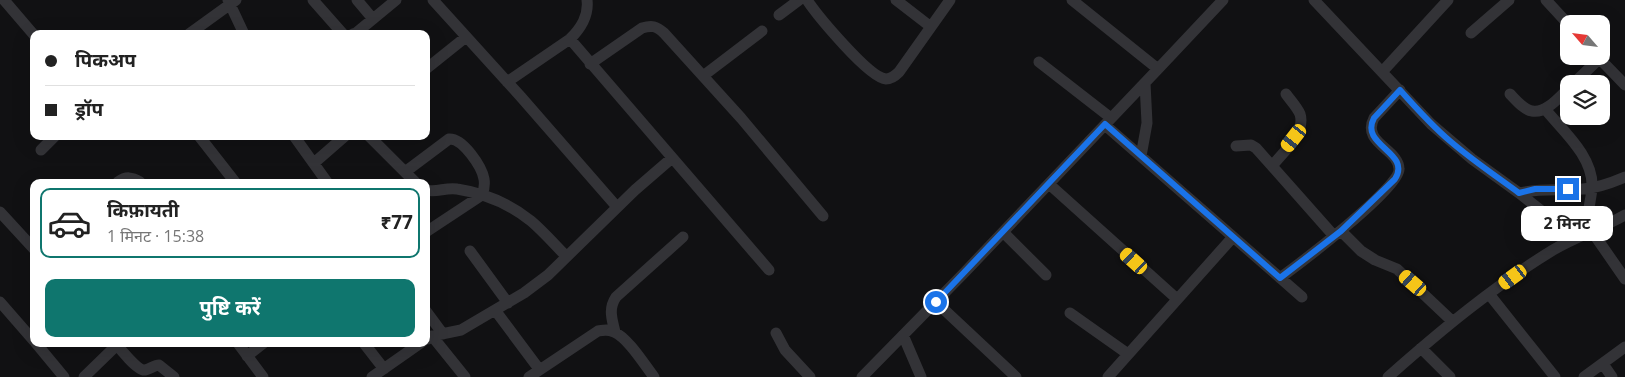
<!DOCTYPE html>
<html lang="hi">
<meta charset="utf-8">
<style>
body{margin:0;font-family:"Open Sans","Noto Sans Devanagari",sans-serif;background:#f6f6f6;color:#222;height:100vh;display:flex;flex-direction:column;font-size:19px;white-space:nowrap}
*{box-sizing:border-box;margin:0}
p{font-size:16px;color:#767676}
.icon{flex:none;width:28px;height:28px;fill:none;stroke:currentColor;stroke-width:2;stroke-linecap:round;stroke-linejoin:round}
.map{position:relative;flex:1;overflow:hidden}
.side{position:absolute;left:30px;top:179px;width:400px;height:168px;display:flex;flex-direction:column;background:#fff;border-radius:10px;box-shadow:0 5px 20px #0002}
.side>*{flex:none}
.guide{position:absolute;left:30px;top:30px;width:400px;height:110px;border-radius:10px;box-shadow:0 5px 20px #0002;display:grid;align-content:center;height:110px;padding:0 15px;background:#fff}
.needle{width:32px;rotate:298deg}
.tools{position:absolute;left:1560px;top:15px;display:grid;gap:10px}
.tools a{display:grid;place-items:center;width:50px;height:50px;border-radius:10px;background:#fff;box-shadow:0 5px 20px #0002;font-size:25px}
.end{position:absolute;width:22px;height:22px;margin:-11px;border:6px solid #1a73e8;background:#fff;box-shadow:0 0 0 2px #fff}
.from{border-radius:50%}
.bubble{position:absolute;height:35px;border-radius:10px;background:#fff;box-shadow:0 5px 20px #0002;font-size:16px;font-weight:700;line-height:35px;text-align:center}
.car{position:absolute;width:15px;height:30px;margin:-15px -8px;border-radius:6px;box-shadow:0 0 4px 1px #0007;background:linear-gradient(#f5c518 24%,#345 0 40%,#f5c518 0 76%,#345 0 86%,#f5c518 0)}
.guide b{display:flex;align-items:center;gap:18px;height:48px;font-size:19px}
.guide b+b{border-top:1px solid #e0e0e0}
.guide i{width:12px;height:12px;background:#222}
ul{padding:9px 0 0;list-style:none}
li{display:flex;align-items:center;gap:15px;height:70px;margin:0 10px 8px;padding:0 5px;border:2px solid transparent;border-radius:10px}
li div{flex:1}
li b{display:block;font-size:19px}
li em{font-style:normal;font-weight:700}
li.active{border-color:#0f766e}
li>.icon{width:45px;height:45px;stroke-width:1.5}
.action{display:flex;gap:10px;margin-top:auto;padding:10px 15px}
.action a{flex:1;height:58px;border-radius:10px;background:#0f766e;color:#fff;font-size:20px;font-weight:700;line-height:58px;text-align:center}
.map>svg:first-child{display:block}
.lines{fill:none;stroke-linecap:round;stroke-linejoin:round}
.street{stroke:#333337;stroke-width:11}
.route{stroke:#1a73e8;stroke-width:6}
</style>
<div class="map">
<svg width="1625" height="377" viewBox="0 0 1625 377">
<rect width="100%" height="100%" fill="#111113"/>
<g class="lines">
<!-- street -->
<path class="street" d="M4 0 34 35
M228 0 244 34
M313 0 343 34
M357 0 373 19
M433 0 521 97 617 207
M807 0C817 15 869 78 886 79 891 79 895 76 899 72L950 0
M896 0 931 27
M1314 0 1431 124 1472 159 1519 193C1542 188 1561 191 1583 189 1597 188 1611 183 1625 177
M1546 0 1569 25
M779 15 799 0
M1471 33 1509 0
M189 34 236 0
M353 34 356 33 396 0
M570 39 769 270
M1597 56 1625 85
M1039 62 1111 118
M590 64 642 28C652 25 656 26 664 33L741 118 823 216
M426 69 466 37
M1158 69 1223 0
M1382 72 1448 0
M703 76 762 31
M507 82 570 39C581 28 589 16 587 0
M1573 84 1599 59
M1510 94C1516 100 1524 110 1532 111 1546 114 1560 96 1569 88
M1545 109C1563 131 1594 157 1592 188 1591 202 1585 216 1591 230L1625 279
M1105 125 1302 297
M199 136 235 182
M294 136 327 182
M369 136 415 182
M1236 146 1251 145 1256 148 1334 236
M41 150 55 136
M1141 156 1147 123 1145 83
M314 163 345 136
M1273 165C1283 152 1306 133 1300 114 1297 107 1291 101 1286 94
M405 172 449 139C463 138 482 167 484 179 485 185 484 190 482 195L426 232
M118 182C126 176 132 177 140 182
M1049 184 1177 299
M426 190C436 193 446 187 457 189 483 193 510 204 531 221 543 231 555 245 566 256
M1519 193 1543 212 1571 240
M0 212 34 249
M1341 231 1361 251 1375 260 1397 269 1452 321
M1003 232 1046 275
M470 251 508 303
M1280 278C1299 264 1400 188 1399 169 1399 149 1361 143 1374 118L1400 90
M1489 294 1555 377
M0 302 34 341
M936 302 1016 377
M495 310 539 369
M426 311 443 334
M1070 313 1128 354
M615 332C612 319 608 309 616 297L683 237
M776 333 785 350 810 377
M903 335 921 377
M432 336 461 330 524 293 548 275 635 190 672 158
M428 339 432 336 465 377
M35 342 64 377
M115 342C120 349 137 370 144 370 149 370 154 365 159 365L174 377
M237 342 263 377
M363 342 384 369
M1421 348 1450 377
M247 356 265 342
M1603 364 1612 377
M84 377 120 342
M372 377 422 342
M529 377 598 331C604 330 608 329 614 332 628 338 644 364 654 377
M862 377 964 273 1158 69 1072 0
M1108 377 1233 237
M1388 377C1440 331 1494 286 1553 250 1577 236 1602 228 1625 215
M1584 377 1625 347"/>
</g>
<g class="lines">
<!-- route -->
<path class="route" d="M936 302 1105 124 1280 278 1341 231 1395 179C1412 152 1359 146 1374 118L1400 90C1416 108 1432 126 1450 141 1472 160 1496 176 1519 193L1535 189H1568"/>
</g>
</svg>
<div class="tools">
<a><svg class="needle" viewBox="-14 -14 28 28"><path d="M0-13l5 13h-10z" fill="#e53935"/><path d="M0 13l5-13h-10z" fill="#767676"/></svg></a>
<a><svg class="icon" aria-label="layers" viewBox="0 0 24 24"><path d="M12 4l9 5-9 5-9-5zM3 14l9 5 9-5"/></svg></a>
</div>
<i class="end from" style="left:936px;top:302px"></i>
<i class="end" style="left:1568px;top:189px"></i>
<div class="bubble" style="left:1521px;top:206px;width:92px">2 मिनट</div>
<i class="car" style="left:1294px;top:138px;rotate:218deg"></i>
<i class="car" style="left:1134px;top:261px;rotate:312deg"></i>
<i class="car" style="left:1513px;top:277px;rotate:234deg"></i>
<i class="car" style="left:1413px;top:283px;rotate:311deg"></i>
<div class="guide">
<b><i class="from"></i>पिकअप</b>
<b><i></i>ड्रॉप</b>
</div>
<section class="side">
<ul>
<li class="active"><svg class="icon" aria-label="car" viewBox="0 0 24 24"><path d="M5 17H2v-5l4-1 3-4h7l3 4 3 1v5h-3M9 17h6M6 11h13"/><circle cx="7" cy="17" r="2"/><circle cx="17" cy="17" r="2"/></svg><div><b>किफ़ायती</b><p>1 मिनट · 15:38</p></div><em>₹77</em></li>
</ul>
<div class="action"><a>पुष्टि करें</a></div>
</section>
</div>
